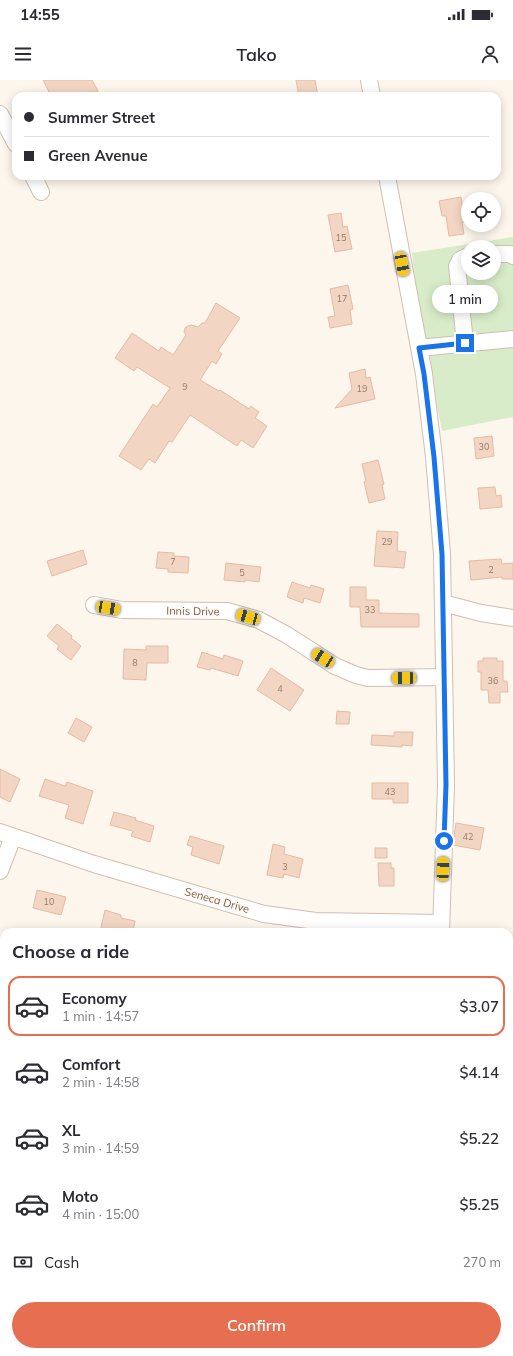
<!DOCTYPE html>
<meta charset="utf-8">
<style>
body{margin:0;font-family:Mulish,sans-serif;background:#f7f7f7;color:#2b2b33;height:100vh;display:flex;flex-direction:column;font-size:15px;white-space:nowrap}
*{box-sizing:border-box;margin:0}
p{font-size:13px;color:#7c7c81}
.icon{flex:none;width:22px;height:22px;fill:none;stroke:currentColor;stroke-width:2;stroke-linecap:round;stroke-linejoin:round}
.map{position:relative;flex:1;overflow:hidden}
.panel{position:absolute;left:0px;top:848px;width:513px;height:428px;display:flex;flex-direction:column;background:#fff;border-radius:12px 12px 0 0;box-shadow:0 2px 10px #0003}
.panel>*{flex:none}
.banner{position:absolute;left:12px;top:12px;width:489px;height:88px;border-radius:12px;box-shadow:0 2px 10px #0003;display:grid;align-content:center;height:88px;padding:0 12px;background:#fff}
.controls{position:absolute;left:461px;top:112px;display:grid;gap:8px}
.controls a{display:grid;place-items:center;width:40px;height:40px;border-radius:50%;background:#fff;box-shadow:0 2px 10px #0003;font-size:20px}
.end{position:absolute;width:18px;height:18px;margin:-9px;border:5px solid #1a73e8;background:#fff;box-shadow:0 0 0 2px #fff}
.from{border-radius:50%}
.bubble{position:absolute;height:28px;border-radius:14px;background:#fff;box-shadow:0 2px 10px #0003;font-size:13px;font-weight:600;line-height:28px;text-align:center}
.car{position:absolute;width:12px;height:24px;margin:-12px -6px;border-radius:5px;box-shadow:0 0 3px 1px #0007;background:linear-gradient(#f5c518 24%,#345 0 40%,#f5c518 0 76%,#345 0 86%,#f5c518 0)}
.banner b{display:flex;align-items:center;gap:14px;height:38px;font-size:15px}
.banner b+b{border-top:1px solid #e1e1e2}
.banner i{width:10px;height:10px;background:#2b2b33}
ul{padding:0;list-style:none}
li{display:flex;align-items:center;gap:12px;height:60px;margin:0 8px 6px;padding:0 4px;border:2px solid transparent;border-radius:12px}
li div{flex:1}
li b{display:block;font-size:15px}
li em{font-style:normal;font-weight:600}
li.on{border-color:#e76f51}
li>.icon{width:36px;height:36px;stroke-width:1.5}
h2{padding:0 12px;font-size:18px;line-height:48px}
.pay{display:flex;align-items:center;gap:10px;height:44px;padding:0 12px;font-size:15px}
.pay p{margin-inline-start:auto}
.button{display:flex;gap:8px;margin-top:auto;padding:8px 12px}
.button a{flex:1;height:46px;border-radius:24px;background:#e76f51;color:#fff;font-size:16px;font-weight:600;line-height:46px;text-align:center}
.status{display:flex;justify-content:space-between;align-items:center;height:28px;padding:0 20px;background:#fff;direction:ltr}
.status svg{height:11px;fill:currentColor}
header{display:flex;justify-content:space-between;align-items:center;height:52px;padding:0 12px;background:#fff;font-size:18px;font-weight:600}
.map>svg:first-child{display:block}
.green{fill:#d8ecc9;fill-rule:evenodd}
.building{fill:#f3d5c3;stroke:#e6bba3}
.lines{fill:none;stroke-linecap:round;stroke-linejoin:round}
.minor-casing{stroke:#d1beb0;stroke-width:18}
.minor{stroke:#fff;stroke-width:16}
.route{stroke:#1a73e8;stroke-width:5}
.labels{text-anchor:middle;stroke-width:3;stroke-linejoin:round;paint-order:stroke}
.number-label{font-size:9px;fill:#987a6a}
.street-label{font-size:11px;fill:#7a5c4d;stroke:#fffaf3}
</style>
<div class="status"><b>14:55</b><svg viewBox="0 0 49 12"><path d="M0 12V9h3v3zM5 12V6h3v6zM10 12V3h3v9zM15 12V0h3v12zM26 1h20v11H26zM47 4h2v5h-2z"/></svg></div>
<header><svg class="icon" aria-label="menu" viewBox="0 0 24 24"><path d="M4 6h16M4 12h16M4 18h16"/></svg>Tako<svg class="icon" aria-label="person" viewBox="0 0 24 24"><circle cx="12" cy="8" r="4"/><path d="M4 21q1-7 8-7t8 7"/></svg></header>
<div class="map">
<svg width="513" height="1276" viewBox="0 0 513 1276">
<rect width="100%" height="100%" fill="#fdf6ec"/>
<!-- green -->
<path class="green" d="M513 157V337L442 351 417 221 412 173ZM468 167H494V193H468Z"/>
<!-- building -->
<path class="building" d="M43 0H92L98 11 88 16H56L54 12 50 14Z
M296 0H315L318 16H299Z
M461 117 465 142H462L464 154 449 156 446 136H442L439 121Z
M341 133 343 147 347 146 352 169 335 172 328 135Z
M348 205 353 229 350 230 352 244 330 248 328 237 335 236 330 209Z
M216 223 240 238 218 271 222 274 216 284 212 281 200 300 219 311 220 310 249 329 251 326 259 332 255 338 267 346 253 368 241 360 237 366 190 335 172 362 169 361 155 383 149 379 141 390 119 376 153 324 157 327 170 308 137 287 134 291 115 278 132 253 159 271 161 267 173 275 186 255 184 252 185 248 188 246 191 245 198 247 202 243H205Z
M365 289 366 298 370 297 375 319 335 328 352 309 349 293Z
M492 356 494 376 476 379 474 358Z
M378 380 384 404 382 405 385 419 369 423 364 402 366 401 362 384Z
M495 407 496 416 501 415 502 427 480 429 478 408Z
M377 451 398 452 397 471 406 472 404 488 374 486Z
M83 470 87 484 52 496 47 481Z
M158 472 174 473V476L189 477 188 493 168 492V489L156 488Z
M501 479 502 484 513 483V499H502V497L471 500 469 481Z
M226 483 261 487 259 502 245 500V502L224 500Z
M292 502 310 508 311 505 324 509 320 523 304 518 303 523 287 517Z
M350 507H366V520H379V533L419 534V547H361L360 527H350Z
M57 544 72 556 71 558 81 566 71 580 57 569 59 566 47 556Z
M146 566H168V583H147L146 600 123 599 124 569 146 570Z
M202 572 223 579 224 575 243 581 238 596 211 588 210 590 197 587Z
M483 578H497V581H503V601H507L508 612H500V623H489L488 610H481V592H478V581H483Z
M271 588 304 610 290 631 257 610Z
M337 631 350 632 349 644H336Z
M76 638 92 647 84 662 68 653Z
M394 652H413L412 666 402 665V667L371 665 372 655 394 656Z
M0 689 20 699 10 722 0 717Z
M45 699 65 706 67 702 93 711 83 744 65 738 69 725 39 716Z
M372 703H408V723H393V719H372Z
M114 732 136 738 135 740 154 746 150 762 131 756 133 751 110 745Z
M456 743 484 748 480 770 453 765Z
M190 756 224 766 219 784 191 775 193 767 187 765Z
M273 764 285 767 284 774 303 779 299 798 284 794 283 798 267 795Z
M375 768H387V778H375Z
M378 783H391V788H394V806H379Z
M37 810 66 817 61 835 33 828Z
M105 830 121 835V838L135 841 133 852H100Z"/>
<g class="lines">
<!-- minor casing -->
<g class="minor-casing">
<path id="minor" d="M369 0 372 16
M0 34 16 64
M33 96 41 112
M387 96 424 294 434 377 442 474 446 705 441 852
M494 174H510L513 176
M465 263 457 186 460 180 468 176
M419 268 513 259
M443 523 481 533 513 538
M94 525 122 530 227 531 259 540 287 555 335 586 356 595 368 598 444 597
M0 752 94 784 264 834 316 841 441 843
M0 791 13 757
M509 984 513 985
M0 992 4 993
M509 1189 513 1206"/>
</g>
<!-- minor -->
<use href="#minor" class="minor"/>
</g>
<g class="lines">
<!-- route -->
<path class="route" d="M444 761 446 705 442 474 434 377 424 294 419 268 465 263"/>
</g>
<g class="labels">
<!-- number labels -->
<g class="number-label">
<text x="341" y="161">15</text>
<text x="342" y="222">17</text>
<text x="185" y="310">9</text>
<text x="362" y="312">19</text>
<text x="484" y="370">30</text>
<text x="387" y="465">29</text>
<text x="173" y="485">7</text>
<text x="491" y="493">2</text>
<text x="242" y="496">5</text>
<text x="370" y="533">33</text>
<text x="135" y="586">8</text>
<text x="493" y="604">36</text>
<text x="280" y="612">4</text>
<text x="390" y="715">43</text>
<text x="468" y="760">42</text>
<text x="285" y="790">3</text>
<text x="49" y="825">10</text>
</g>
<!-- street labels -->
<g class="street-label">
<text transform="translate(193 531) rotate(1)" y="4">Innis Drive</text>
<text transform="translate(217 820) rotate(16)" y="4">Seneca Drive</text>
</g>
</g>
</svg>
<div class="controls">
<a><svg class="icon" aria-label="locate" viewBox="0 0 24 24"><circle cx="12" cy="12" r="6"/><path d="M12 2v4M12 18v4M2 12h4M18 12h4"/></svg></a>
<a><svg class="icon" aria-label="layers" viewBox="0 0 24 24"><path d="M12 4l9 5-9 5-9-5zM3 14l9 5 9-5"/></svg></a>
</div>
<i class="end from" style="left:444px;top:761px"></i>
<i class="end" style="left:465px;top:263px"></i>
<div class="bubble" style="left:432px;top:205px;width:66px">1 min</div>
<i class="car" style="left:402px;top:184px;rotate:169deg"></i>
<i class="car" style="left:108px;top:528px;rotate:99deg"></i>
<i class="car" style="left:248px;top:537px;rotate:286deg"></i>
<i class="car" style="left:323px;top:578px;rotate:302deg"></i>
<i class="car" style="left:404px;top:598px;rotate:269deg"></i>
<i class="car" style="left:443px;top:789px;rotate:2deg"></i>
<div class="banner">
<b><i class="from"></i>Summer Street</b>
<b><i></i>Green Avenue</b>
</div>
<section class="panel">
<h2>Choose a ride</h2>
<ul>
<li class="on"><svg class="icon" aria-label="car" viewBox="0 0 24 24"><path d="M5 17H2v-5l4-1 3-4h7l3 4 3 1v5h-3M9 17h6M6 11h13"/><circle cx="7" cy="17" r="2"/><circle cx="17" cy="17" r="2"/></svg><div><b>Economy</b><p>1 min · 14:57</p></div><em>$3.07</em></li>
<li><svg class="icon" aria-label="car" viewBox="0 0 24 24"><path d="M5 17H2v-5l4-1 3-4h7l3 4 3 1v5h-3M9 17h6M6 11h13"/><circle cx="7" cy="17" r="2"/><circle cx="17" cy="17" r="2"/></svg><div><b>Comfort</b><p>2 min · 14:58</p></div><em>$4.14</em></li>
<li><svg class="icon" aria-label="car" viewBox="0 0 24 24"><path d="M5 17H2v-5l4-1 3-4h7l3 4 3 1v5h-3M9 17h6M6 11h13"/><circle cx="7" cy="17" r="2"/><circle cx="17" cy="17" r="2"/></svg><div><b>XL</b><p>3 min · 14:59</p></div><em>$5.22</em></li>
<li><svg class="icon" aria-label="car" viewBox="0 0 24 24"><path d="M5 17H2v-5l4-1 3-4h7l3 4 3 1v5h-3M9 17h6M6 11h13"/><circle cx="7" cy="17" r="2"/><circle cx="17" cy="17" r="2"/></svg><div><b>Moto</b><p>4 min · 15:00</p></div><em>$5.25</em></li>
</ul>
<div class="pay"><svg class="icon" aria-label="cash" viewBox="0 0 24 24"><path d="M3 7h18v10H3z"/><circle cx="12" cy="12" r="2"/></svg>Cash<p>270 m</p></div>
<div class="button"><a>Confirm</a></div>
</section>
</div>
